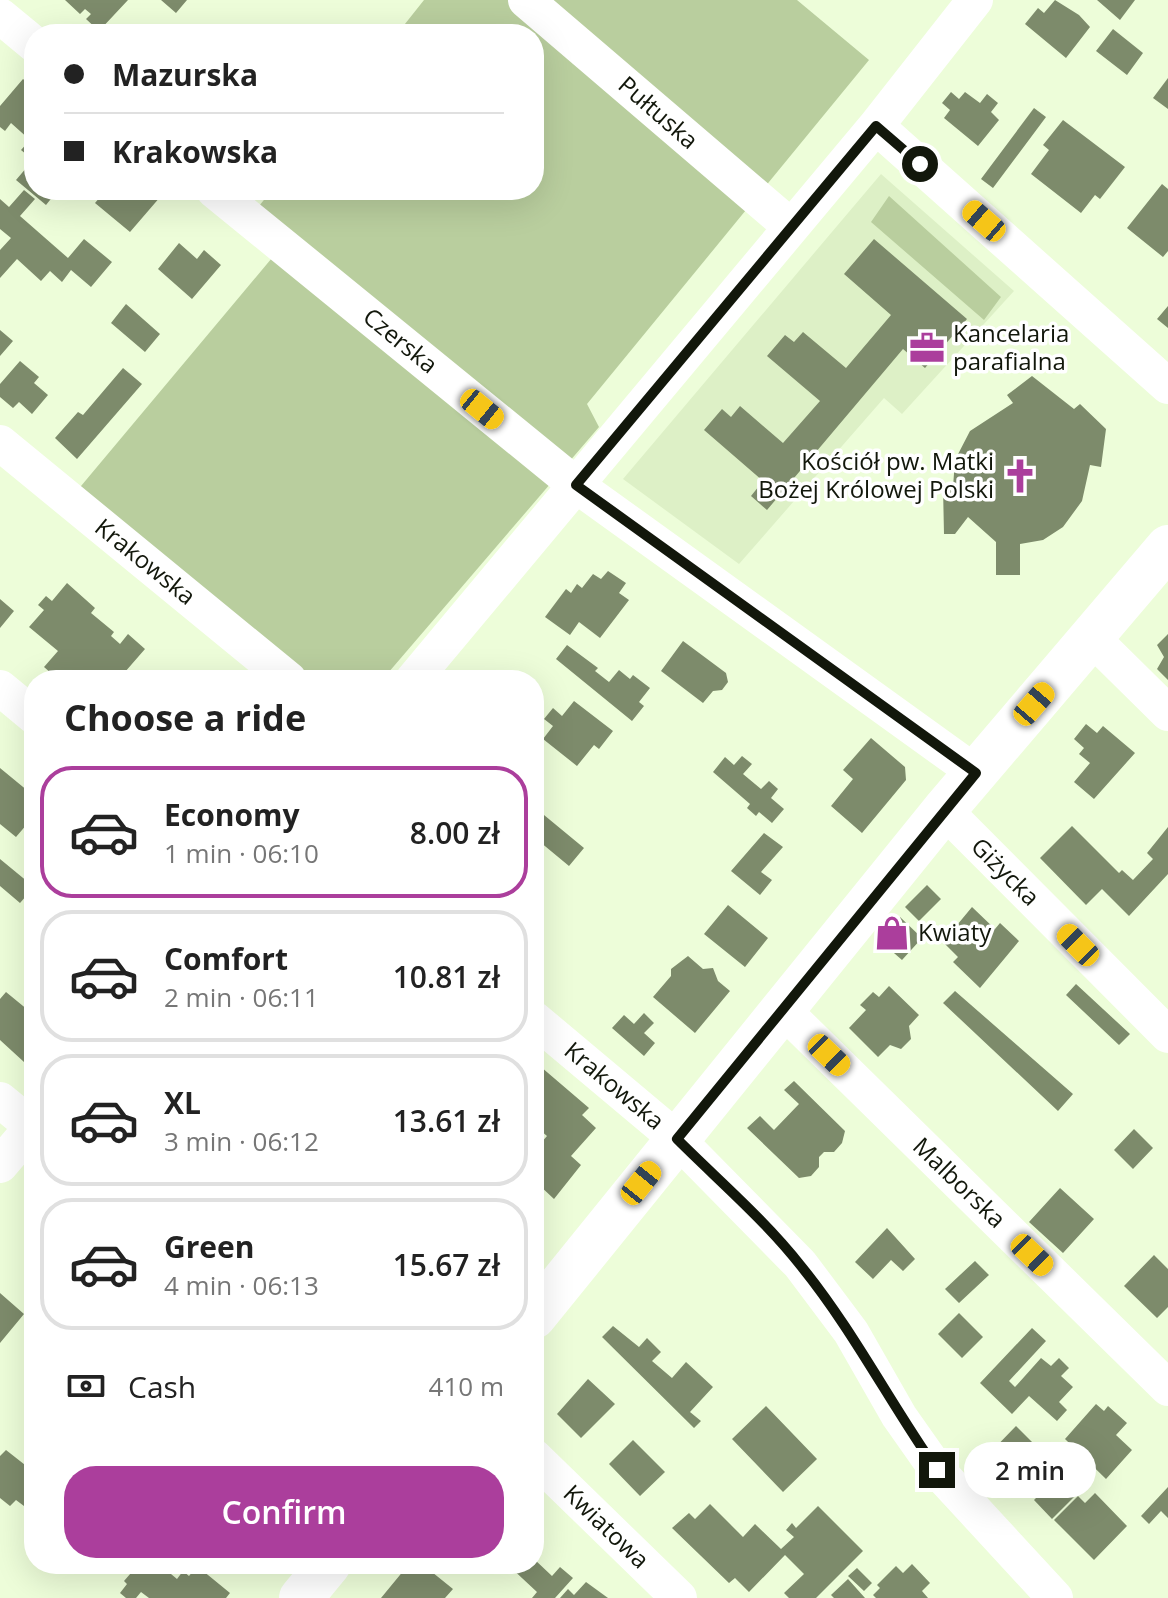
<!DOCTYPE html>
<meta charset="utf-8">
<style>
body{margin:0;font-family:"Open Sans",sans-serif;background:#f6f6f6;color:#222;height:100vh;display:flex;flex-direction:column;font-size:30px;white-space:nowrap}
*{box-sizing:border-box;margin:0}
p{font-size:26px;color:#767676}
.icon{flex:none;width:44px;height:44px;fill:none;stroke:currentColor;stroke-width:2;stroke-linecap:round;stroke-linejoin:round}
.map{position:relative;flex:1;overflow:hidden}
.side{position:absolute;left:24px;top:670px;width:520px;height:904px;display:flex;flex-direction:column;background:#fff;border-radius:32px;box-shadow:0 8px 32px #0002}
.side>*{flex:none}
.hud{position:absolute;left:24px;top:24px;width:520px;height:176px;border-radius:32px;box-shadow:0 8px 32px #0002;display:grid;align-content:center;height:176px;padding:0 40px;background:#fff}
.end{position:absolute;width:36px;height:36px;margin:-18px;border:10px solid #12170b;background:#fff;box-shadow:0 0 0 4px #fff}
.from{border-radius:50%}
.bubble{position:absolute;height:56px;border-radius:28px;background:#fff;box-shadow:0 8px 32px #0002;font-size:26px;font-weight:600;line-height:56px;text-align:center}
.car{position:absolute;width:24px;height:48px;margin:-24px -12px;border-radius:10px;box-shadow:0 0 6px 2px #0007;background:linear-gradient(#f5c518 24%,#345 0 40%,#f5c518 0 76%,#345 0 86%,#f5c518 0)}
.hud b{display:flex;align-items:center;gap:28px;height:76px;font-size:30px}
.hud b+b{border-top:2px solid #e0e0e0}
.hud i{width:20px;height:20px;background:#222}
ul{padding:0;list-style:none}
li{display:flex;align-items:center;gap:24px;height:132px;margin:0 16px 12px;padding:0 24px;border:4px solid #e0e0e0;border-radius:32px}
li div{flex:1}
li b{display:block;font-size:30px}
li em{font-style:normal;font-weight:600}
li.selected{border-color:#ab3e9c}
li>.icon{width:72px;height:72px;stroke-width:1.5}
h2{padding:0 40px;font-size:36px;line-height:96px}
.pay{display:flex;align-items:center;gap:20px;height:88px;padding:0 40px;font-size:30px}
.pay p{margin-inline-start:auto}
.cta{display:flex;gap:16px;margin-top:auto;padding:16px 40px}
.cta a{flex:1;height:92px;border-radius:32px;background:#ab3e9c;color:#fff;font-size:32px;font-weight:600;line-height:92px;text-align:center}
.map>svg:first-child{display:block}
.built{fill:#ddf0c6}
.green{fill:#b9ce9e}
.building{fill:#7d8b6b}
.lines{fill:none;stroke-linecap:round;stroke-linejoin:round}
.street{stroke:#fff;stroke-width:36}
.secondary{stroke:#fff;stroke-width:44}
.route{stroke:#12170b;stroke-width:10}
.labels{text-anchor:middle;stroke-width:7;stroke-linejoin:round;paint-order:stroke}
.street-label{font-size:24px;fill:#12170b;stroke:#fff}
.poi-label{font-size:24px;fill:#12170b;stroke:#fff;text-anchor:start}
</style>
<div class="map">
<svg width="1168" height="1598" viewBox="0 0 1168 1598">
<rect width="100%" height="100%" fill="#edfdd9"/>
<!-- built -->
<path class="built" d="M881 174 1014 291 902 414 884 398 739 564 623 479Z"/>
<!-- green -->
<path class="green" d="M424 0H797L869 60 587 404 599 427 382 680H305L76 492 292 234 259 206 272 190H534V34H397Z
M889 196 1001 297 984 320 871 222Z"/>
<!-- building -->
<path class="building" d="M65 0H128L99 31 86 19 91 14 85 9 80 14Z
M161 0H187L176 13Z
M1055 0 1079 15 1090 27 1066 58 1025 24 1038 8 1044 13Z
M1097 0H1135L1120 20Z
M1113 29 1143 53 1127 75 1096 51Z
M1168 78V109L1153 98Z
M23 79 34 88V190H58L46 205 16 180 33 160 21 150 30 140 11 123 5 131 0 127V106Z
M951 92 959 99 965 92 980 103 987 94 998 103 991 112 999 120 978 146 944 118 950 110 942 103Z
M1034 108 1046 117 993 188 981 179Z
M1063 120 1125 167 1100 199 1095 195 1081 213 1031 174 1049 150 1043 145Z
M1162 184 1168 189V251L1163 257 1127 228Z
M24 190 35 199 20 216 68 258 84 239 112 262 91 287 71 270 62 282 50 271 41 281 17 259 0 278V250L11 238 0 229V199L9 207Z
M106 190H154L161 196 130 232 95 203Z
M874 239 967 319 925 368 903 349 767 510 751 496 763 481 704 430 722 409 731 417 740 406 783 443 820 401 767 356 785 335 794 342 803 332 846 368 891 315 844 274Z
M179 243 197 259 204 250 221 265 192 299 158 269Z
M126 304 160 334 145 352 111 323Z
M1168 306V328L1157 319Z
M0 330 13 341 0 356Z
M20 361 39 377 34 383 48 395 32 414 19 402 13 408 0 397V384Z
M123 368 142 384 77 459 55 438 78 412 83 415Z
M1032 376 1074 409 1080 404 1106 429 1101 467 1090 465 1082 501 1063 527 1043 540 1020 544V575H996V542L968 517 955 534H944L943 487H953L955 460 970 431 1013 403 1007 395Z
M608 571 626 583 619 593 629 600 600 638 579 622 570 635 545 617 566 589 571 593 577 584 582 588 593 574 601 579Z
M67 583 95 608 91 613 114 632 111 636 120 644 128 634 145 649 118 680H100L88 670 79 680H59L44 667 58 651 29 627 44 610 38 605 46 596 52 601Z
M0 599 14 611 0 628Z
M1168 634V680L1157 669 1164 657 1157 645Z
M683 641 726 673 728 682 722 690 713 691 703 703 661 671Z
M567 645 598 668 595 671 609 682 619 670 630 679 633 675 650 688 639 702 644 706 632 721 556 659Z
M574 701 613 731 599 749 594 745 577 766 543 739 553 726 544 719 553 708 562 716Z
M1086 724 1097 733 1103 726 1135 753 1094 799 1074 782 1090 763 1079 754 1084 748 1074 739Z
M871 738 905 767 906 780 862 833 831 806 853 779 843 770Z
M742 756 752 764 743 774 761 789 769 781 778 789 771 798 784 809 772 823 759 812 756 816 747 808 750 804 713 772 725 757 734 765Z
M0 768 34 796V816L16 837 0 824Z
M534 813 541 819 544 815 584 848 569 866 534 837Z
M1072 826 1119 873 1122 870 1133 880 1153 859 1147 853 1168 827V874L1129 916 1102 889 1086 905 1040 858Z
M764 833 783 847 761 872 772 880 760 895 731 871Z
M0 859 34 887 20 903 0 886Z
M927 885 941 899 919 921 905 907Z
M728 905 768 938 745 967 704 934Z
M972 907 995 929 1000 923 1019 941 980 988 953 962 958 957 943 942Z
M900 917 922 938 902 960 879 940Z
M688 956 703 969 713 968 718 981 730 991 695 1033 653 997 671 976V969Z
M1076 984 1130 1034 1119 1045 1066 995Z
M889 986 919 1015 909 1026 911 1039 901 1049 890 1045 878 1057 849 1028 866 1010 860 1005 873 992 879 997Z
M955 991 1073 1094 1058 1111 943 1003Z
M6 992 34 1015V1050L24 1062 0 1040V999Z
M644 1013 654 1023 644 1033 655 1043 644 1056 612 1028 624 1015 634 1024Z
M534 1061 589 1108 582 1115 596 1128 571 1156 581 1165 554 1199 538 1184 534 1189V1151L547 1136 534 1125Z
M794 1081 845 1131 842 1143 834 1152H824L819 1157V1167L811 1176 799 1178 747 1128 760 1116 774 1130 799 1104 784 1090Z
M1134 1129 1153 1148 1133 1169 1114 1150Z
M1060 1188 1094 1219 1063 1253 1029 1222Z
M887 1228 915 1259 903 1271 891 1260 873 1279 855 1262Z
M1154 1255 1168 1269V1307L1157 1318 1124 1286Z
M975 1261 989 1275 959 1303 945 1289Z
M0 1293 24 1314 0 1343Z
M959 1313 983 1337 962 1358 938 1334Z
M613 1326 639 1347 647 1338 661 1352 652 1361 672 1378 686 1362 713 1387 690 1412 701 1421 694 1428 602 1337Z
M1032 1328 1046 1341 1009 1381 1015 1387 1041 1358 1051 1366 1059 1358 1069 1368 1061 1376 1073 1387 1059 1402 1067 1410 1057 1421 1029 1396 1012 1414 980 1383Z
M588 1379 615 1404 581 1438 557 1414Z
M1096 1404 1104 1411 1108 1406 1127 1423 1116 1435 1132 1450 1106 1479 1065 1439Z
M766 1406 817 1459 783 1492 732 1439Z
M1016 1426 1049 1459 1026 1483 1009 1467 1001 1474 985 1458Z
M633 1440 665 1472 640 1496 609 1464Z
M6 1450 34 1472V1494L24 1506 16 1500 10 1506 0 1498V1456Z
M1058 1476 1077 1494 1052 1519 1034 1500Z
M1168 1487V1518L1161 1511 1149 1524 1141 1516Z
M1095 1493 1127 1526 1094 1560 1054 1520 1078 1496 1085 1503Z
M710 1504 743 1537 755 1524 781 1549 794 1537 786 1530 792 1523 796 1528 818 1506 863 1551 816 1598H789L784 1593 804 1574 785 1555 749 1592 735 1578 729 1583 672 1528 689 1513 695 1519Z
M534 1559 552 1576 560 1567 573 1578 555 1598H532L537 1592 507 1564H534Z
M144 1564H159L177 1579 183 1571 189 1576 197 1566 230 1593 226 1598H149L141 1592 136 1598H126L120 1593 127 1584 124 1581 137 1566 140 1569Z
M409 1564H422L453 1589 445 1598H381Z
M912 1564 930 1583 922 1591 928 1598H876L873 1595 880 1588 877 1585 896 1566 903 1573Z
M857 1568 872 1583 864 1591 848 1576Z
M848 1579 865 1598H834L831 1595Z
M586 1582 608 1598H560L568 1589 574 1595Z"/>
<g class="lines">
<!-- street -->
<path class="street" d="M526 0 790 226
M0 16 34 44
M876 126 1168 386
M214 190 576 485 976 773
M0 443 289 680
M1092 638 1168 713
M413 680 876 126 975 0
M0 688 34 716
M944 810 1168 1035
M784 1011 1168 1388
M534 1019 677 1139 800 1264 851 1332 899 1416 937 1470 1055 1598
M0 1100 33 1127
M0 1165 34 1125
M534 1457 679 1598"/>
<!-- secondary -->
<path class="secondary" d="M534 1317 944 810 1168 547
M301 1598 329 1564"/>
</g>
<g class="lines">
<!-- route -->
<path class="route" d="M920 164 876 126 576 485 976 773 677 1139C718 1180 765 1220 801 1266 853 1330 890 1403 937 1470"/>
</g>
<!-- icons -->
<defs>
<g id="office-bare" transform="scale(2.76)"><path d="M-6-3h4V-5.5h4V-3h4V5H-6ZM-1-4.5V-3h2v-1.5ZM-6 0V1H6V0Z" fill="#ab3e9c" stroke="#fff" stroke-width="2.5" paint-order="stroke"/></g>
<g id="church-bare" transform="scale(2.76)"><path d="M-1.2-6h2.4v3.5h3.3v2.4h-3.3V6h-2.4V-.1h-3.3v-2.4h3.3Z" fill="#ab3e9c" stroke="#fff" stroke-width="2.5" paint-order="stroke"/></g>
<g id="shop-bare" transform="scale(2.76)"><path d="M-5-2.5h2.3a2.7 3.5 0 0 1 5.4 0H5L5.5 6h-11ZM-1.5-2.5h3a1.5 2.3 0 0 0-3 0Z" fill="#ab3e9c" stroke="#fff" stroke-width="2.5" paint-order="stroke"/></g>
</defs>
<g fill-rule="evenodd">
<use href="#office-bare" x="927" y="348"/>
<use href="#church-bare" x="1020" y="476"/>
<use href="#shop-bare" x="892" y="933"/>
</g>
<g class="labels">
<!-- street labels -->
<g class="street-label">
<text transform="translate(658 113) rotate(41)" y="8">Pułtuska</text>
<text transform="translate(400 341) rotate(39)" y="8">Czerska</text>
<text transform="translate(145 562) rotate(39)" y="8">Krakowska</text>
<text transform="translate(1005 872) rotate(45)" y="8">Giżycka</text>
<text transform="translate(614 1086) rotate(40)" y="8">Krakowska</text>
<text transform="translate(959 1183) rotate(44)" y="8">Malborska</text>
<text transform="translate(606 1527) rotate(44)" y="8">Kwiatowa</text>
</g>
<!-- poi labels -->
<g class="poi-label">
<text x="953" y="342">Kancelaria<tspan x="953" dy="28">parafialna</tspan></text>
<text x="994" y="470" text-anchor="end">Kościół pw. Matki<tspan x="994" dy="28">Bożej Królowej Polski</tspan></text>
<text x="918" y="941">Kwiaty</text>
</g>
</g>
</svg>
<i class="end from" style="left:920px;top:164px"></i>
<i class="end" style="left:937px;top:1470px"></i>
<div class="bubble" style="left:964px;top:1442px;width:132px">2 min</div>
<i class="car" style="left:984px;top:221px;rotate:311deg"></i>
<i class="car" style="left:482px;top:409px;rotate:129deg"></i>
<i class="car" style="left:1034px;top:704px;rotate:41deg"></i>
<i class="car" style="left:1078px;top:945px;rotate:315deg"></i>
<i class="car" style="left:829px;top:1055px;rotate:134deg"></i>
<i class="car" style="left:641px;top:1183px;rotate:39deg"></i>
<i class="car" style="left:1032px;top:1255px;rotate:134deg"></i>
<div class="hud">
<b><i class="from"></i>Mazurska</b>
<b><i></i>Krakowska</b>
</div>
<section class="side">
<h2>Choose a ride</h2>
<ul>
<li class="selected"><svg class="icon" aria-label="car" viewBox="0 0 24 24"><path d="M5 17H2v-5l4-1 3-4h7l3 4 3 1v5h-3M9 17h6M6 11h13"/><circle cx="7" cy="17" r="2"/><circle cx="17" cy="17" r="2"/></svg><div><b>Economy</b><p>1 min · 06:10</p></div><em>8.00 zł</em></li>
<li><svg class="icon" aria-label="car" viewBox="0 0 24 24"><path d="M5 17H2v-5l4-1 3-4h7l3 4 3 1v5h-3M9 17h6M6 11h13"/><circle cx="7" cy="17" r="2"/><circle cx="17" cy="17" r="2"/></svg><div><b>Comfort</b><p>2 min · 06:11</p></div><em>10.81 zł</em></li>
<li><svg class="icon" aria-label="car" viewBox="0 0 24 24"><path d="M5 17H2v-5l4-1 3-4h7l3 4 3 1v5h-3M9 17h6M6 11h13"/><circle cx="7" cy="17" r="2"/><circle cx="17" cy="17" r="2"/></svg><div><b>XL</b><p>3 min · 06:12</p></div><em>13.61 zł</em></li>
<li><svg class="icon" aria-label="car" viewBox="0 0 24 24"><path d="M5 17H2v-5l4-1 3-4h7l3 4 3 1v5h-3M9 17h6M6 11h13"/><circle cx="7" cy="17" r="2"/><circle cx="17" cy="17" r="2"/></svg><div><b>Green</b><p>4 min · 06:13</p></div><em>15.67 zł</em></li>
</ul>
<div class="pay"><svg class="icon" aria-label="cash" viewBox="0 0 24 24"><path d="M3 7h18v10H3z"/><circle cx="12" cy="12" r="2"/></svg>Cash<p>410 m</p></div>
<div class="cta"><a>Confirm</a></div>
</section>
</div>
